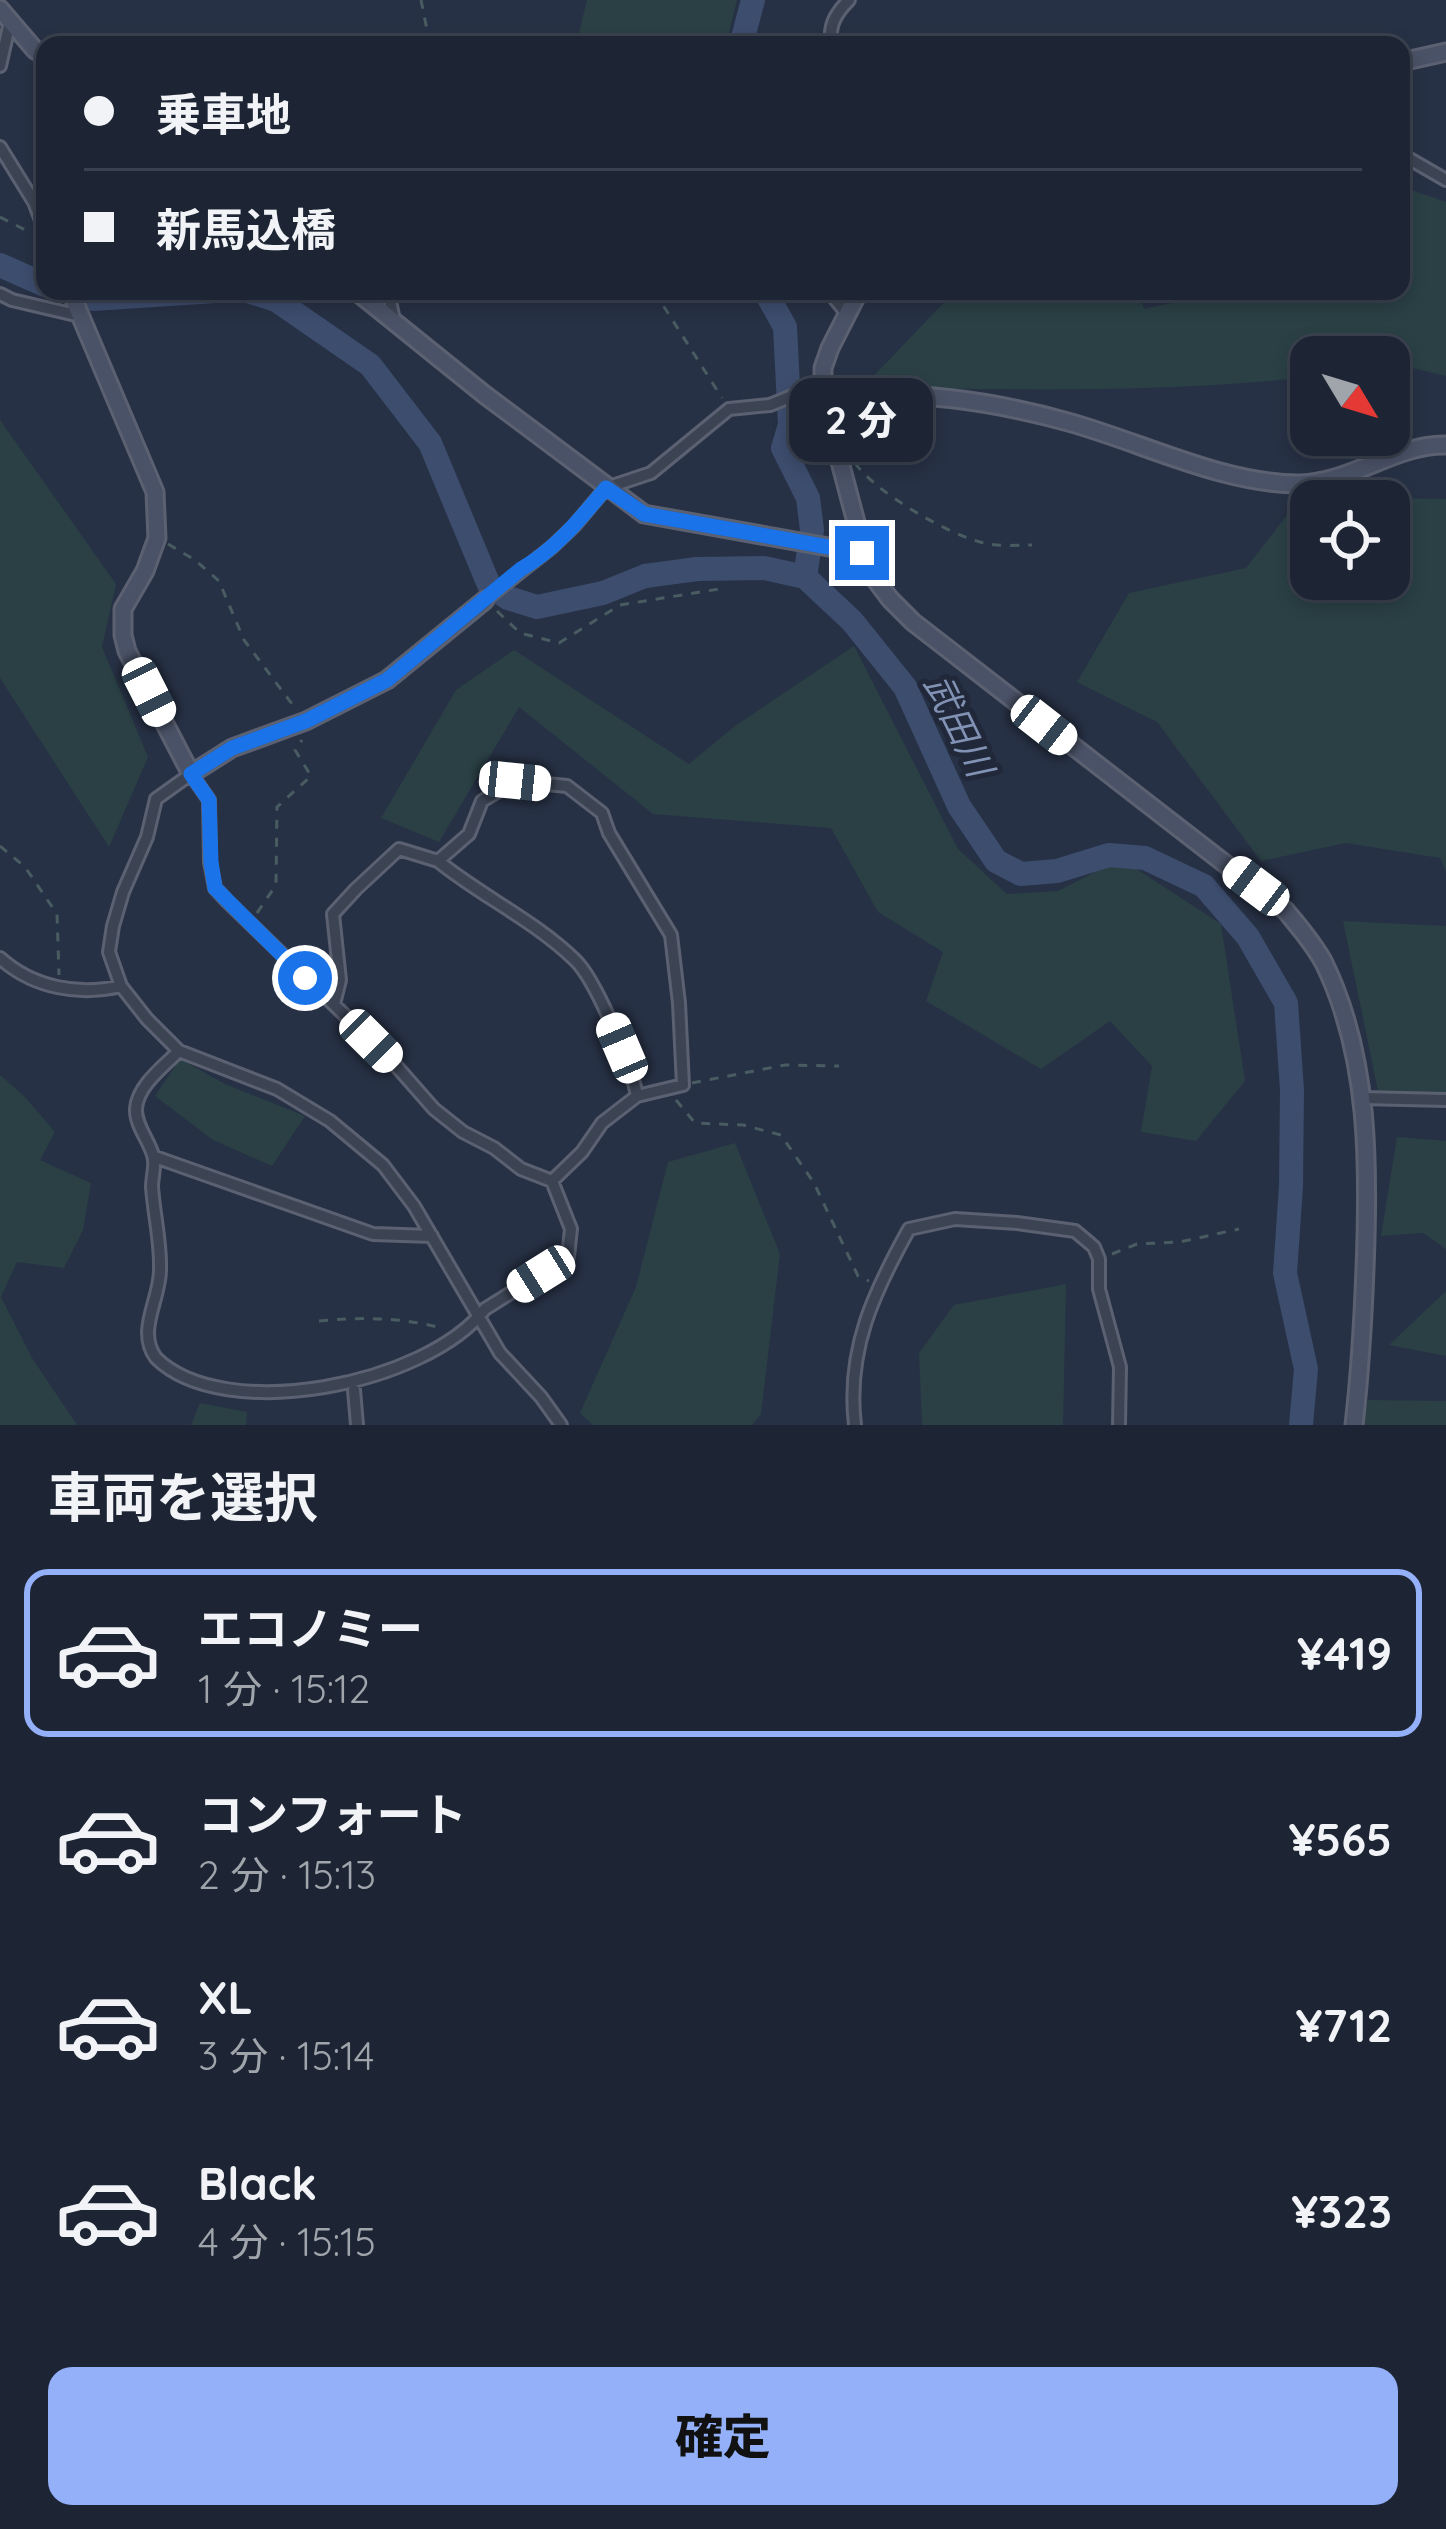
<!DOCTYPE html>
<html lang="ja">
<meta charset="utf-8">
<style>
body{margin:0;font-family:Quicksand,"Noto Sans JP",sans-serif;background:#252d3c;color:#f1f3f6;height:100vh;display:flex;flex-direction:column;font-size:45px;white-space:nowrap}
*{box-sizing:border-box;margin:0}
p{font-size:39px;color:#a0a5ac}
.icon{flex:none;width:66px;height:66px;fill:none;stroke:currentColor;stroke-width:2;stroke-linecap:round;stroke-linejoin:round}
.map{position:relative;height:1425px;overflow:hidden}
.sheet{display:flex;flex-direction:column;background:#1d2534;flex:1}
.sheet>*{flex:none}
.guide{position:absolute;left:36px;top:36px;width:1374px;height:264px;border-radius:24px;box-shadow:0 6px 18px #0003,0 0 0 3px #3b424f;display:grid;align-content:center;height:264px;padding:0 48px;background:#1d2534}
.needle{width:78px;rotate:128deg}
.buttons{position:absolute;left:1290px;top:336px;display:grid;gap:24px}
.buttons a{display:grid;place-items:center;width:120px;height:120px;border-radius:24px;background:#1d2534;box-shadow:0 6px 18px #0003,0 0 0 3px #3b424f;font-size:60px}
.end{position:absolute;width:54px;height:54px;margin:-27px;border:15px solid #1a73e8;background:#fff;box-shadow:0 0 0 6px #fff}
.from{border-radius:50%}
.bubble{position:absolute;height:84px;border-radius:24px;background:#1d2534;box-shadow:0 6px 18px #0003,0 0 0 3px #3b424f;font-size:39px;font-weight:800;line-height:84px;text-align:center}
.car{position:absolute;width:36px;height:72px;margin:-36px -18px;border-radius:15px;box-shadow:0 0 9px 3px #0007;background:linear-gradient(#fff 24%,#345 0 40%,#fff 0 76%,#345 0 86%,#fff 0)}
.guide b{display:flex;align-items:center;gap:42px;height:114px;font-size:45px}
.guide b+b{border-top:3px solid #3b424f}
.guide i{width:30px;height:30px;background:#f1f3f6}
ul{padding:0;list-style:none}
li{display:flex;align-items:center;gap:36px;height:168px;margin:0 24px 18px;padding:0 24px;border:6px solid transparent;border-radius:24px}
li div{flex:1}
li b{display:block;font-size:45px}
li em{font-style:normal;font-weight:800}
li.selected{border-color:#93b0f9}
li>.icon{width:108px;height:108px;stroke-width:1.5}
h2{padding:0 48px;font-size:54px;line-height:144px}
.primary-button{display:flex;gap:24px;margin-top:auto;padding:24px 48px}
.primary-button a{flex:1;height:138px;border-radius:24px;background:#93b0f9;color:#111;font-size:48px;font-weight:800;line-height:138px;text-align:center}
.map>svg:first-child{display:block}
.green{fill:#2a4045}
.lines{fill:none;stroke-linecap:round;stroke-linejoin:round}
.river{stroke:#3d4d6e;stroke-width:24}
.street-casing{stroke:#5b6171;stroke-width:16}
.secondary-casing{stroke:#5b6171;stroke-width:21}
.path{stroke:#485c61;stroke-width:3;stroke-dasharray:9 9;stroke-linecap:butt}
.street{stroke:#3c4454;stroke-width:10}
.secondary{stroke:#4a5267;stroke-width:15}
.route{stroke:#1a73e8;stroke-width:15}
.labels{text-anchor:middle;stroke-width:10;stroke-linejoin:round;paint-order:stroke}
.water-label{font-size:36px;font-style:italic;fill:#8192b4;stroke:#20283a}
</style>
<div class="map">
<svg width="1446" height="1425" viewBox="0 0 1446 1425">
<rect width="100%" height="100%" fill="#273145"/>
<!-- green -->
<path class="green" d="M587 0H737L726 45H576Z
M1401 181 1409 189 1446 202V376L1408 367 1389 369V357H1311V377C1162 393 1013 390 863 387L955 291H1138L1144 309 1228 291H1401Z
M0 420 116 584 102 647 148 757 109 847 0 678Z
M1354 497 1446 499V871L1440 858 1346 843 1261 861 1157 722 1077 682 1129 593 1246 568 1287 515 1311 509V579H1389V501H1340Z
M854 646 958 849 1007 894 1058 891 1121 859 1221 924 1245 1081 1196 1141 1141 1132 1152 1066 1110 1021 1041 1069 926 1001 943 952 878 912 831 828 653 814 519 707 439 842 381 818 456 690 514 650 689 764 735 726Z
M1343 921 1446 926V1096L1378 1091Z
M180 1059 225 1084 305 1116 272 1166 213 1140 155 1096Z
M0 1075 24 1096 55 1132 40 1160 91 1183 83 1230 64 1268 17 1262 1 1297 32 1358 77 1425H0Z
M1397 1137 1446 1141V1249L1423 1233 1381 1236Z
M735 1143 780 1254 761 1414 752 1425H593L580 1413 636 1287 668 1162Z
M1066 1284 1063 1425H922L919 1353 954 1305Z
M1446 1291V1356L1389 1345Z
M1368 1400 1446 1401V1425H1361Z
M200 1403 247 1412 246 1425H191Z"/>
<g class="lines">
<!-- river -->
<path class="river" d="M741 45 753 0
M0 265 45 285
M66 291 93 299 215 291
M248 291 276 300 370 365 430 443 489 585 508 598 537 607 603 593 645 576 697 569 764 568 805 577 852 621 905 687 959 806 996 861 1021 874 1057 871 1109 855 1145 858 1204 886 1248 937 1286 1003 1292 1090 1291 1186 1285 1273 1306 1369 1301 1425
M765 291 785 327 790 425 783 448 808 498 812 530 805 577"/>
<!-- street casing -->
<g class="street-casing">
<path id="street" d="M831 45C829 25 835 14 849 0
M0 66 10 22
M0 147 34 202 45 231
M1401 154 1446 180
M388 291 394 320
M837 291 835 299 847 314
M0 294 12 300 80 316
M485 600 552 547 574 526 606 488 651 473 729 409 770 405 802 392 823 398
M438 861C481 896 535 921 575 960 596 980 632 1067 637 1096
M0 958C33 988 79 996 121 986
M334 1004 340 980 333 914 356 889 399 849 438 861 469 834 482 801 515 781 567 786 602 813 609 833 671 935 679 1003 683 1085 637 1096 602 1123 582 1152 552 1181
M179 1051C164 1066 137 1086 136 1109 135 1127 153 1145 154 1160 155 1169 152 1178 152 1187 154 1215 161 1242 160 1270 160 1300 136 1331 156 1358 224 1425 426 1385 485 1309L568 1257 571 1229 552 1181 521 1169 494 1148 463 1132 434 1109 391 1060 227 901 215 888 210 862 209 800 191 774 156 799 147 837 123 892 113 926 109 952 121 986 147 1019 179 1051 277 1089 330 1121 383 1165 414 1206 500 1353 541 1397 561 1425
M1362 1098 1446 1100
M155 1157 373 1234 432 1236
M354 1390 357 1425
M855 1425C846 1350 874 1292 909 1229L955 1219 1017 1223 1075 1231 1087 1241 1094 1247 1099 1259V1289L1120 1367 1119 1425"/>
</g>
<!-- secondary casing -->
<g class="secondary-casing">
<path id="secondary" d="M0 9 35 50 45 56
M1401 62 1446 52
M356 291 485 395 644 514 862 553
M859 291 830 348 823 368V398L869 571 890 599 913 622 1286 911C1299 927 1314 944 1324 963 1370 1057 1369 1167 1365 1269 1363 1322 1360 1373 1354 1425
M75 303 155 492 157 538 145 571 123 609V635L127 651 191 774 232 748 306 721 387 680 485 600
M823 398C838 398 853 396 869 395 936 393 1003 404 1068 422 1141 442 1220 483 1297 484 1351 484 1394 444 1446 445"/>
</g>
<!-- path -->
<path class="path" d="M421 0 430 45
M0 217 31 233
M654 291 722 398
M855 463C876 493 949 535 984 543 999 547 1017 545 1032 545
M168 544 195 560 219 581 244 640 295 708
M497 611 520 633 559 643 620 605 719 589
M0 846 25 867 57 914 59 975
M257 913 276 885 277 807 311 776 295 750 302 740
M692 1083 785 1065 839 1066
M676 1100 695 1123 743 1125 781 1135 814 1183 858 1276 869 1281
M1112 1254 1137 1244 1180 1242 1239 1229
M319 1321C360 1317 400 1317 441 1328"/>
<!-- street -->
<use href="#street" class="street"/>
<!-- secondary -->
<use href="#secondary" class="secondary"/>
</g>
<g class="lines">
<!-- route -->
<path class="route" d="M305 978 215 888 211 862 209 800 191 774 232 748 306 721 387 680 521 569C556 549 581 518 606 488L644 514 862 553"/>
</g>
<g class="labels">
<!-- water labels -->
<g class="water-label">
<text transform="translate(959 725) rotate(64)" y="13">武田川</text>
</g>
</g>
</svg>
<div class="buttons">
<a><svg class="needle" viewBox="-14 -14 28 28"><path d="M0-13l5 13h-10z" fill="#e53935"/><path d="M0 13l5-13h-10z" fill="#a0a5ac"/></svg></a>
<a><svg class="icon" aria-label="locate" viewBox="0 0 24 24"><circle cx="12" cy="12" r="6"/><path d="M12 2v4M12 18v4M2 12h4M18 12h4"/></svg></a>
</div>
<i class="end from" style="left:305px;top:978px"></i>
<i class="end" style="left:862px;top:553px"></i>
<div class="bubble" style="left:789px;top:378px;width:144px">2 分</div>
<i class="car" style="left:149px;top:692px;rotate:153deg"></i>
<i class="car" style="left:1044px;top:725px;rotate:128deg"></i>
<i class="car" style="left:515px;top:781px;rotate:96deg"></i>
<i class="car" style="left:1256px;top:886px;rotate:307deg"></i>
<i class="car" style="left:371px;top:1041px;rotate:135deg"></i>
<i class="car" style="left:622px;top:1048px;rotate:337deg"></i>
<i class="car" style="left:541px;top:1274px;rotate:238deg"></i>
<div class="guide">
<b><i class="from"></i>乗車地</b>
<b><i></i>新馬込橋</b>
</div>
</div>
<section class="sheet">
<h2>車両を選択</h2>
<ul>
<li class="selected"><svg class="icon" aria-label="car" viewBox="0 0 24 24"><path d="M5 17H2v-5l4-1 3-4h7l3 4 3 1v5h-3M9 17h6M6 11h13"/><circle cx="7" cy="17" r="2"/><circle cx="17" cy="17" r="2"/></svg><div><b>エコノミー</b><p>1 分 · 15:12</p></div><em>¥419</em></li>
<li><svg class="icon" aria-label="car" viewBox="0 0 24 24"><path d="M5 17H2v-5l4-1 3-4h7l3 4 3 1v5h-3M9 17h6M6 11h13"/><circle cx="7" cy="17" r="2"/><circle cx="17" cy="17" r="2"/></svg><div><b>コンフォート</b><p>2 分 · 15:13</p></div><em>¥565</em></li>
<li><svg class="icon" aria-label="car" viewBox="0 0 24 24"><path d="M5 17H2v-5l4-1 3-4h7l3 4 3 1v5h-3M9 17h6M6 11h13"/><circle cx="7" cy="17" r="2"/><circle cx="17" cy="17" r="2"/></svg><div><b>XL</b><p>3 分 · 15:14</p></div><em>¥712</em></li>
<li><svg class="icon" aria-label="car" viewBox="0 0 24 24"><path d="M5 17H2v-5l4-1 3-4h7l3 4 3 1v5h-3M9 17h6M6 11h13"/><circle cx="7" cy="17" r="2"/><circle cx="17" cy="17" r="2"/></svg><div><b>Black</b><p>4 分 · 15:15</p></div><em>¥323</em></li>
</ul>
<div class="primary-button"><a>確定</a></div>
</section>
